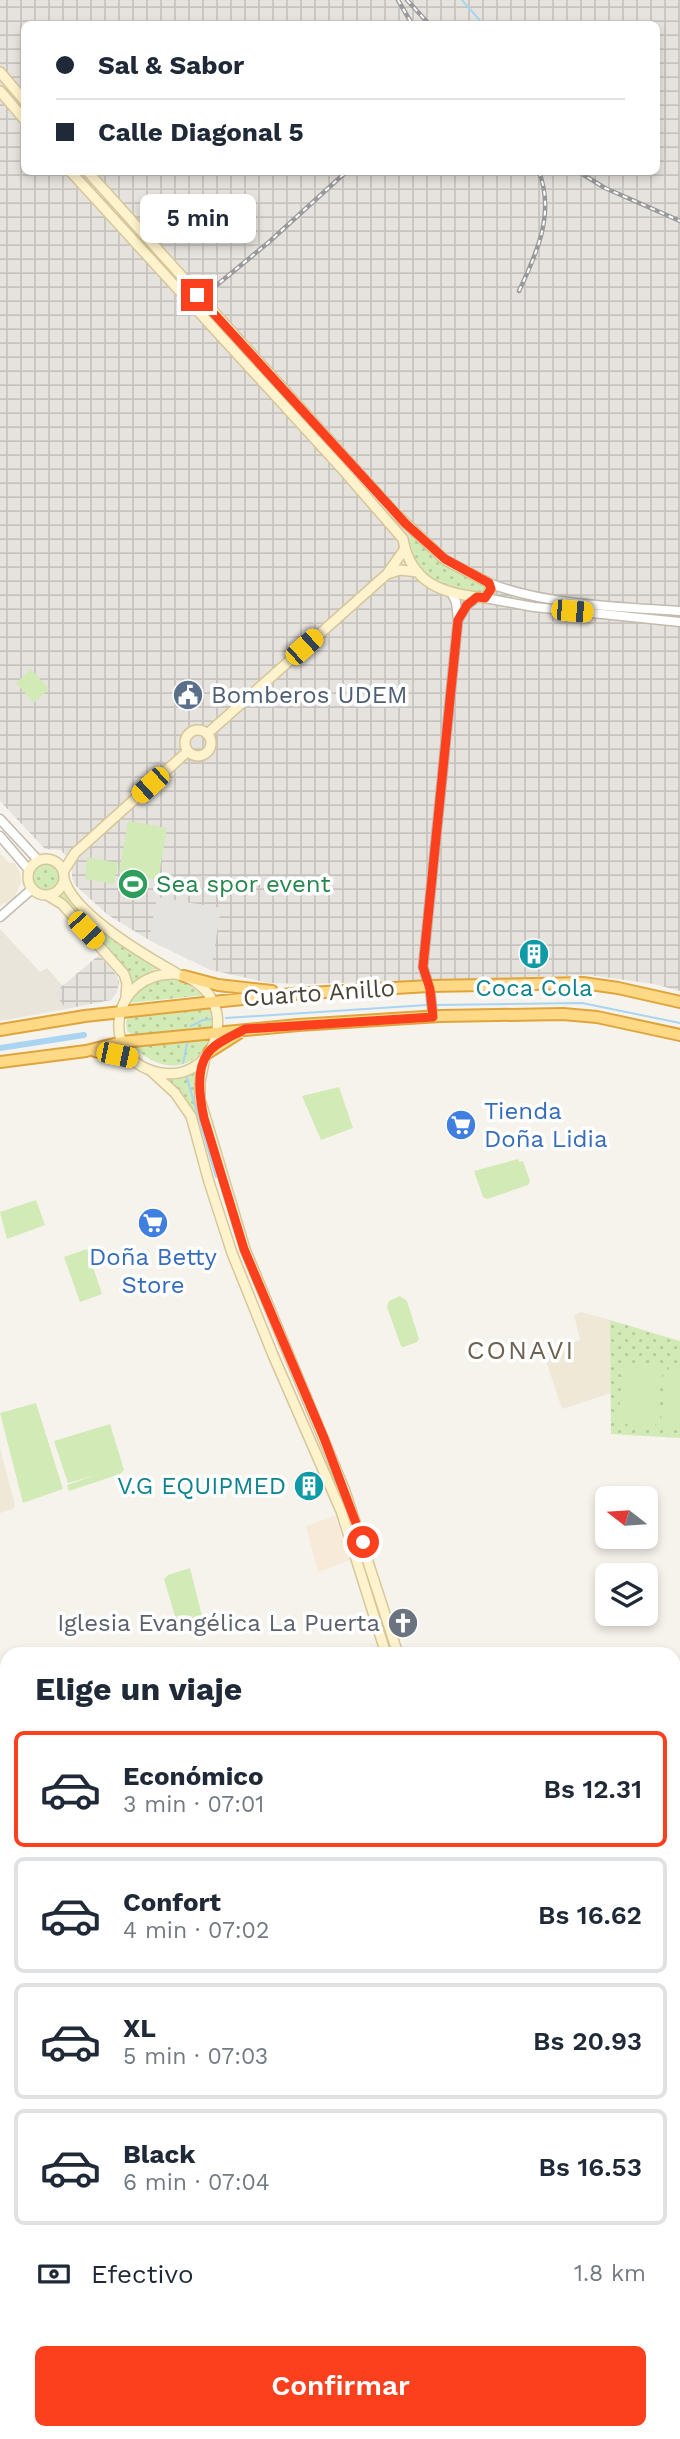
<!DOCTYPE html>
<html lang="es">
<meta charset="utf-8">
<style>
body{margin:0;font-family:"Work Sans",sans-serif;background:#f2f2f3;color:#1f2937;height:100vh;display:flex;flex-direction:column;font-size:26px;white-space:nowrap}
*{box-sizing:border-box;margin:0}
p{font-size:23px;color:#747a83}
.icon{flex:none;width:38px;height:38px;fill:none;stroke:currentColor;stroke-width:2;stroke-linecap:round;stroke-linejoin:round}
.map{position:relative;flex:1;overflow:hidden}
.panel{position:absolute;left:0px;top:1647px;width:681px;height:793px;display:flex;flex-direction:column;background:#fff;border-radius:21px 21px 0 0;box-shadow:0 4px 10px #0003}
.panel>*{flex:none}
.hud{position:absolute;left:21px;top:21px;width:639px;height:154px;border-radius:10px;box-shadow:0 4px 10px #0003;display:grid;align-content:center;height:154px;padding:0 35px;background:#fff}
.needle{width:46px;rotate:287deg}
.tools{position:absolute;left:595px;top:1486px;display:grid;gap:14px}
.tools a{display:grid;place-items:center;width:63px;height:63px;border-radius:10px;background:#fff;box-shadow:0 4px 10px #0003;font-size:35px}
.end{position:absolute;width:32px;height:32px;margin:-16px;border:9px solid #fc3f1d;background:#fff;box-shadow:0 0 0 4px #fff}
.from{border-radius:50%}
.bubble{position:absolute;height:49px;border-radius:10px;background:#fff;box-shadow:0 4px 10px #0003;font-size:23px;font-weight:600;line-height:49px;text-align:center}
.car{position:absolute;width:21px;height:42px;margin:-21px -10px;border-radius:9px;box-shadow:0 0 5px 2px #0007;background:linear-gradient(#f5c518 24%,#345 0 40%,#f5c518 0 76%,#345 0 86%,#f5c518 0)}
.hud b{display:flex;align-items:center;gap:24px;height:66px;font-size:26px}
.hud b+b{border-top:2px solid #e0e1e3}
.hud i{width:18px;height:18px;background:#1f2937}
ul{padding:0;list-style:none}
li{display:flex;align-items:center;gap:21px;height:116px;margin:0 14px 10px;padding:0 21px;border:4px solid #e0e1e3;border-radius:10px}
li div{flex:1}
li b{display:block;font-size:26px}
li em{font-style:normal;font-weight:600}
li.active{border-color:#fc3f1d}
li>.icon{width:63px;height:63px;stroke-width:1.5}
h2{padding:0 35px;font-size:32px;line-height:84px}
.pay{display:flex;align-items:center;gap:18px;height:77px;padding:0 35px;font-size:26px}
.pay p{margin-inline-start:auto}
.cta{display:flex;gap:14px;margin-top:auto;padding:14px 35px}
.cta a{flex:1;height:80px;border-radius:10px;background:#fc3f1d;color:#fff;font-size:28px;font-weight:600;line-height:80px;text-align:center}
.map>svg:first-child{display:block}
.residential{fill:#eae5da}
.commercial{fill:#f7ead8}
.industrial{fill:url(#industrial-grid);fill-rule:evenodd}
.education{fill:#efe8d6}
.medical{fill:#f6e3e0}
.grass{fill:url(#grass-dots)}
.park{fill:#d2eab5}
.parking{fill:#e5e3e0}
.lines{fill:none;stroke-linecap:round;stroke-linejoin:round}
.stream{stroke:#a9d4f2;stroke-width:2}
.canal{stroke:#a9d4f2;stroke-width:6}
.tertiary-casing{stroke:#c2bbae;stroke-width:11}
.secondary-casing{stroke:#d6c79b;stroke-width:12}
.trunk-casing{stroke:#e0a43c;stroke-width:14}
.tertiary{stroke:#fff;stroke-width:8}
.secondary{stroke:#fff3cd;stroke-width:9}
.trunk{stroke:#ffd985;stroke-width:10}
.rail-casing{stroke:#9a9a9a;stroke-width:4.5}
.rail{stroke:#fff;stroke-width:2;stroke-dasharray:5;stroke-linecap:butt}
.route{stroke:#fc3f1d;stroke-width:9}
.labels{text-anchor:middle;stroke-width:7;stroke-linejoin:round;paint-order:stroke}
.service-label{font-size:24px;fill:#4e5e75;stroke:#fff;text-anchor:start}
.leisure-label{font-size:24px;fill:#27864d;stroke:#fff;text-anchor:start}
.culture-label{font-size:24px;fill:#0d838f;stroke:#fff}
.street-label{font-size:24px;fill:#4b4439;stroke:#fff}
.shop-label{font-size:24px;fill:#366cbe;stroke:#fff;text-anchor:start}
.worship-label{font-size:24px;fill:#5b616d;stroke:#fff;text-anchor:end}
.neighbourhood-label{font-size:26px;letter-spacing:2px;fill:#6e6250;stroke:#fff}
</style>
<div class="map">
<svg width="680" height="2439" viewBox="0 0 680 2439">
<defs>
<pattern id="industrial-grid" width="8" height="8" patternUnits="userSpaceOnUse" patternTransform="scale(1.75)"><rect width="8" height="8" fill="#e6e2dd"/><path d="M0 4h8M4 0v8" fill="none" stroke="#c7c3be"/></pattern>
<pattern id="grass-dots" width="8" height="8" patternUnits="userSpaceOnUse" patternTransform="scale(1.75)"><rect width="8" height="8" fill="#d2eab5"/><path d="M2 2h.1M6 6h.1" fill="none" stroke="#b6ca9c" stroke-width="1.8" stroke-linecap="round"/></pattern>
</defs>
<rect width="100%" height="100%" fill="#f6f3ec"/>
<!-- residential -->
<path class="residential" d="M0 929 40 972 47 968 63 986 54 993 66 1009 0 1021Z"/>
<!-- commercial -->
<path class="commercial" d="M335 1516 350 1560 318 1572 306 1526Z"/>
<!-- industrial -->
<path class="industrial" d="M0 0H680V991L654 984 590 975 308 984 269 983 211 970 149 940 108 915 75 885 72 878V864L61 850 45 849 0 801ZM24 24H656V172H24Z
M99 955 117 976 119 982 117 992 111 1000 66 1009 54 993Z"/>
<!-- education -->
<path class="education" d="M0 853 9 863H15L20 873 21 882 15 897 6 904 4 902 0 906Z
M581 1312 610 1320 611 1393 562 1409 543 1352 580 1340 574 1315Z
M0 1448 15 1505 13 1509 0 1513Z"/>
<!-- medical -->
<path class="medical" d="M680 1787V1894L676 1891 674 1794Z"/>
<!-- grass -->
<path class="grass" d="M409 537H415C435 559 460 571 486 585L485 591C458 599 397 570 409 537Z
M33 877a13 13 0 1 1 26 0a13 13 0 1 1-26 0Z
M63 892C91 922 123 948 160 967L132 983C118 951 83 919 57 896Z
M169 977 187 980 206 995 129 1003C140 988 151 980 169 977Z
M201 1005C213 1009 217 1017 210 1029L136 1037 127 1031 126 1022 129 1013Z
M212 1036C194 1074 160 1073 133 1046Z
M200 1068 195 1086 198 1121 167 1076Z
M610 1320 680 1341V1438L611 1434Z"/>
<!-- park -->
<path class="park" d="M31 669 49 689 34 703 16 683Z
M128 821 167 828 158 880 119 873Z
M87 857 118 863 114 884 85 879Z
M339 1087 353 1128 321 1140 302 1096Z
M518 1159 519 1162 523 1161 530 1181 528 1185 487 1199 483 1197 474 1171Z
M36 1200 45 1225 7 1239 0 1212Z
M87 1249 102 1294 80 1302 64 1257Z
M400 1296 407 1301 419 1339 417 1342 403 1347 401 1346 387 1307 389 1301Z
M625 1363 663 1368 655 1428 617 1423Z
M669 1367 680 1370V1428L660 1426Z
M36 1403 63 1489 23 1503 0 1413Z
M110 1424 124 1470 120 1474 69 1491 67 1485 96 1475 68 1483 54 1441Z
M190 1568 202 1616 179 1623 176 1620 164 1579 168 1575Z"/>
<!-- parking -->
<path class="parking" d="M157 897 221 908 211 970 149 940Z"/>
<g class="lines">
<!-- stream -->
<path class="stream" d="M462 0 483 24
M436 1005 582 1003 680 1023
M226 1018 427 1005
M191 1026 203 1020 213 1019
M183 1063 187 1044
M187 1078 216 1177
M674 1905H680"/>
<!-- canal -->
<path class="canal" d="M0 1048 84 1035
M0 2011 7 2008"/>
<!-- tertiary casing -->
<g class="tertiary-casing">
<path id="tertiary" d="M489 583C544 605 621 607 680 611
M485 598 534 607 680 622
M458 620 467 605 477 597
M0 819 38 860
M0 836 29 870
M0 917 32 889
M433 1017 430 989 423 967 458 620 456 602 452 594
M674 1758 680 1759
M0 1859 7 1856"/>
</g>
<!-- secondary casing -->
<g class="secondary-casing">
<path id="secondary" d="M0 72 24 100
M0 91 24 119
M71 172 344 471 403 539C411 585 445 594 485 598L491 589 489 583 445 560 394 512 88 172
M387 574 400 570 418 572
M185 743a13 13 0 1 1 26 0a13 13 0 1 1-26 0Z
M207 734 387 574 404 550
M28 877a18 18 0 1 1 36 0a18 18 0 1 1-36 0Z
M63 872 75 853 188 751
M64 879C74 914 144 955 176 973
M47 895 62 904 124 974 127 983 126 997
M176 974C244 990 221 1083 161 1073 97 1062 109 971 176 974Z
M205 1057 200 1082V1099L245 1249 345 1491 398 1654
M150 1070 175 1093 191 1116 209 1182 232 1253 273 1355 341 1511 386 1654
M674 1914 680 1916
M0 2018 7 2015
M0 2026 7 2024
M557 2439V2432
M569 2439V2432"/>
</g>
<!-- trunk casing -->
<g class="trunk-casing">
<path id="trunk" d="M184 976 218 985 272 991
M0 1030 85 1016 213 1002 292 994 429 986 583 983 618 988 680 1002
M95 1051 132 1058
M209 1052 239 1033
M0 1062 86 1051 122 1042 298 1025 440 1016 563 1014 597 1017 680 1035"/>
</g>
<!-- tertiary -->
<use href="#tertiary" class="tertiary"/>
<!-- secondary -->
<use href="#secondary" class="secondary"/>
<!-- trunk -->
<use href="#trunk" class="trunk"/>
<!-- rail casing -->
<g class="rail-casing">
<path id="rail" d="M398 0 412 24
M407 0 429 24
M579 172 605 188 680 221
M212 289 269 242 346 172
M519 291C537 253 555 213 539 172"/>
</g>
<!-- rail -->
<use href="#rail" class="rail"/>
</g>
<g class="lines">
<!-- route -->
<path class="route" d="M197 295 405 523 445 559 489 583 491 589 485 598 477 597 467 605 458 620 423 967 430 989 433 1017 245 1029C233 1036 216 1042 208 1053 195 1070 200 1100 204 1118L244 1249 324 1438 363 1542"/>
</g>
<!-- icons -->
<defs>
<g id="civic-disc" transform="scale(1.575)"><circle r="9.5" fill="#5c6f8a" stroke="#fff"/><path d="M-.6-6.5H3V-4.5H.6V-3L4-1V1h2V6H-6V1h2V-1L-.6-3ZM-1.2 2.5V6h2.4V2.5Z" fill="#fff"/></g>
<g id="stadium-disc" transform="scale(1.575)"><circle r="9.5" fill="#2e9e5b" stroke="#fff"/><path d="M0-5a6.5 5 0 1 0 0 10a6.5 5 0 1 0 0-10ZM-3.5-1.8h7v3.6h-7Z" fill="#fff"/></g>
<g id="building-disc" transform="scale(1.575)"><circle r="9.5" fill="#0f9aa8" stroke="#fff"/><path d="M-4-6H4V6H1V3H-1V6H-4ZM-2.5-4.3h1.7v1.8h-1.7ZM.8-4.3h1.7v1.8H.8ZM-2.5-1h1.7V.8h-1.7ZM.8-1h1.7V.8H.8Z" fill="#fff"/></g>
<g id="supermarket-disc" transform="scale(1.575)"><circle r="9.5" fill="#3f7fe0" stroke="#fff"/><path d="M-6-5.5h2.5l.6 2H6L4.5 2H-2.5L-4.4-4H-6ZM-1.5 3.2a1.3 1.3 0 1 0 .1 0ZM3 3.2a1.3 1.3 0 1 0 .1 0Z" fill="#fff"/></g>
<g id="church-disc" transform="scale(1.575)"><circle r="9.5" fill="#6b7280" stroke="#fff"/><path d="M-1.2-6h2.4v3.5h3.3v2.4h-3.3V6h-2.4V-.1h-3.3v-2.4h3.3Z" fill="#fff"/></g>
</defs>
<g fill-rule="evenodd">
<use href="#civic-disc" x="188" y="695"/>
<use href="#stadium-disc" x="133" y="884"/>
<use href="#building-disc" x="534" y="954"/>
<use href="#supermarket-disc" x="461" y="1125"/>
<use href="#supermarket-disc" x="153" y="1223"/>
<use href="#building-disc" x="309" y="1486"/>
<use href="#church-disc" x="403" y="1623"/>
</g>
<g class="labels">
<!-- service labels -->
<g class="service-label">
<text x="211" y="703">Bomberos UDEM</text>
</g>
<!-- leisure labels -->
<g class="leisure-label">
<text x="156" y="892">Sea spor event</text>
</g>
<!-- culture labels -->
<g class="culture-label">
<text x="534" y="996">Coca Cola</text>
<text x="286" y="1494" text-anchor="end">V.G EQUIPMED</text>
</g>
<!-- street labels -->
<g class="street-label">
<text transform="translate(319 993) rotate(-4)" y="8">Cuarto Anillo</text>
</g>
<!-- shop labels -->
<g class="shop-label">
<text x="484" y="1119">Tienda<tspan x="484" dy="28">Doña Lidia</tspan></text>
<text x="153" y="1265" text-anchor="middle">Doña Betty<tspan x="153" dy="28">Store</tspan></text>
</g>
<!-- worship labels -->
<g class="worship-label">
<text x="380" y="1631">Iglesia Evangélica La Puerta</text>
</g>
<!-- neighbourhood labels -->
<g class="neighbourhood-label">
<text x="521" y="1359">CONAVI</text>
</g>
</g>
</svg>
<div class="tools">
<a><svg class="needle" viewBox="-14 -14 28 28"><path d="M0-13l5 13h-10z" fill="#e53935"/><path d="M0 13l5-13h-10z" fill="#747a83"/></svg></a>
<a><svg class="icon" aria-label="layers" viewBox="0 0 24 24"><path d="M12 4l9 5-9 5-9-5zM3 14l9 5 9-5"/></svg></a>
</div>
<i class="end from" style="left:363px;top:1542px"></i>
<i class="end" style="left:197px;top:295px"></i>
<div class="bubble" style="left:140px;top:194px;width:116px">5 min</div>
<i class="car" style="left:572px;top:611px;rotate:95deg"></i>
<i class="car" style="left:304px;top:647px;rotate:48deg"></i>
<i class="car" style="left:150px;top:785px;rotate:228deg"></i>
<i class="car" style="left:86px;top:930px;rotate:137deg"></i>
<i class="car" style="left:117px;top:1055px;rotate:102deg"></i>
<div class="hud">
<b><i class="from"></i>Sal &amp; Sabor</b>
<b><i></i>Calle Diagonal 5</b>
</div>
<section class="panel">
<h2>Elige un viaje</h2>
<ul>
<li class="active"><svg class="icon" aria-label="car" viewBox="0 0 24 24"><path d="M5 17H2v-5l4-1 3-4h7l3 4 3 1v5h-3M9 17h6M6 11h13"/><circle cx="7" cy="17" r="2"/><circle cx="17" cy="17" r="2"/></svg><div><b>Económico</b><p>3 min · 07:01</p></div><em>Bs 12.31</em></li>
<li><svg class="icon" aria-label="car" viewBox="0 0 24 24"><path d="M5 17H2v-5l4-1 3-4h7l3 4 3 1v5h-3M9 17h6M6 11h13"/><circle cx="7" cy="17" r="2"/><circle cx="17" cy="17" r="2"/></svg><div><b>Confort</b><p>4 min · 07:02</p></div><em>Bs 16.62</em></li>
<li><svg class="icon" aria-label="car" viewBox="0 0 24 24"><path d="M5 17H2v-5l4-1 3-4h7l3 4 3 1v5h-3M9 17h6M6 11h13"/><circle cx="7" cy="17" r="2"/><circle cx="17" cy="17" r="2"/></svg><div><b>XL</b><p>5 min · 07:03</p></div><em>Bs 20.93</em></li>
<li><svg class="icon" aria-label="car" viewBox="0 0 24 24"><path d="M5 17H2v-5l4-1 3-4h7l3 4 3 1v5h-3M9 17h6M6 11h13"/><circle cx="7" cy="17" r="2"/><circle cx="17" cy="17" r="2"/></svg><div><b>Black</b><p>6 min · 07:04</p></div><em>Bs 16.53</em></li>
</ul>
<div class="pay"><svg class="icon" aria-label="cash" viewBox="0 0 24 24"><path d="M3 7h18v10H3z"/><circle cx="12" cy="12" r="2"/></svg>Efectivo<p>1.8 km</p></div>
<div class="cta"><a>Confirmar</a></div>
</section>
</div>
